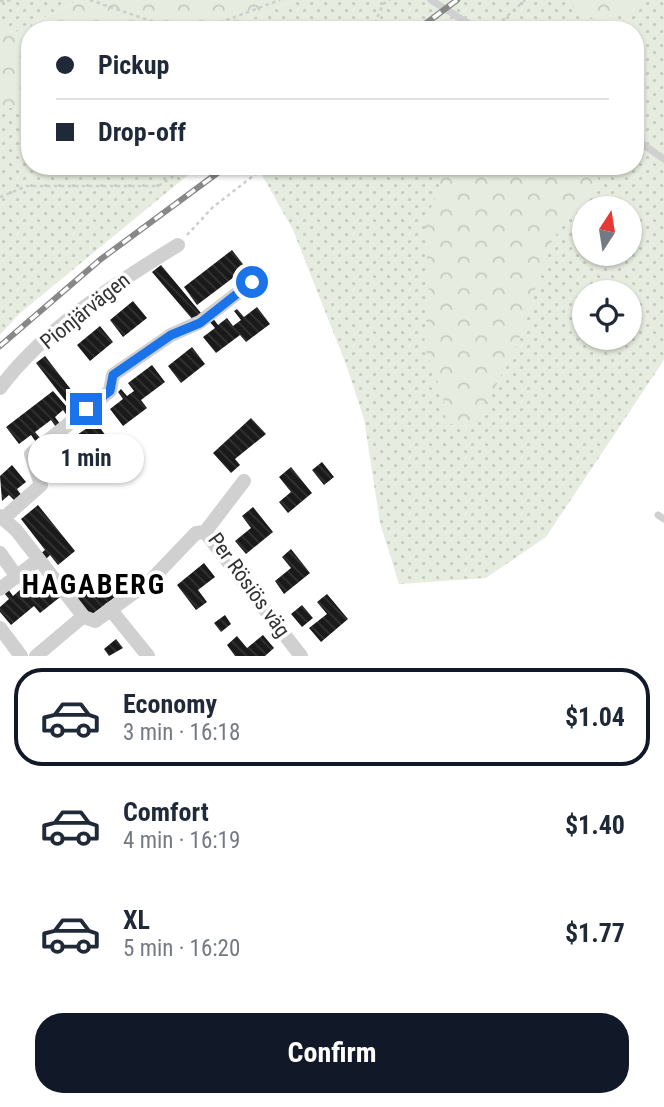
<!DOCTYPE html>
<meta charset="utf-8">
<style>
body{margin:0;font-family:"Roboto Condensed",sans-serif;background:#f6f6f7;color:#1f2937;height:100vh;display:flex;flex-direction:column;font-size:26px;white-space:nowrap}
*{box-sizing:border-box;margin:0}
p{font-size:23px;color:#747a83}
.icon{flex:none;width:38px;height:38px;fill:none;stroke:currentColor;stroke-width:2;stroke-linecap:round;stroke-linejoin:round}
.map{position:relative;height:656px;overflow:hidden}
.side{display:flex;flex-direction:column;background:#fff;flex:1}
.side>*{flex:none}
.guide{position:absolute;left:21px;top:21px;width:623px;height:154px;border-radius:28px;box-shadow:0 2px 5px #0004;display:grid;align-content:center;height:154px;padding:0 35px;background:#fff}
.needle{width:46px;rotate:12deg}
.buttons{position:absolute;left:572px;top:196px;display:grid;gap:14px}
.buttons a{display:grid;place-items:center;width:70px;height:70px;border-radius:50%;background:#fff;box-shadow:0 2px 5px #0004;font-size:35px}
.end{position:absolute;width:32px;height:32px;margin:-16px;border:9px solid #1a73e8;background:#fff;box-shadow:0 0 0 4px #fff}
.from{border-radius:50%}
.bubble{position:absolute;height:49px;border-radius:24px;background:#fff;box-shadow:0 2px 5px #0004;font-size:23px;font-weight:700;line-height:49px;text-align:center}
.guide b{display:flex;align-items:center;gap:24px;height:66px;font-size:26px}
.guide b+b{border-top:2px solid #e0e1e3}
.guide i{width:18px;height:18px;background:#1f2937}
ul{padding:12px 0 0;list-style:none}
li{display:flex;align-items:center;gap:21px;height:98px;margin:0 14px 10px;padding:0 21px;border:4px solid transparent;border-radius:28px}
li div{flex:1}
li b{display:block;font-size:26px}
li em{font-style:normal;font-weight:700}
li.selected{border-color:#111827}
li>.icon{width:63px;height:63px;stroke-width:1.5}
.button{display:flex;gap:14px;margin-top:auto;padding:14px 35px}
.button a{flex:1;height:80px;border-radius:28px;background:#111827;color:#fff;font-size:28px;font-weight:700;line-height:80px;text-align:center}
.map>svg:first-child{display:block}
.grass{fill:url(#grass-dots);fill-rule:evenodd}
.forest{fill:url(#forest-crowns)}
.building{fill:url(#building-back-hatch)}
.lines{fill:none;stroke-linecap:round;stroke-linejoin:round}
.path{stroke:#cdcdcd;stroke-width:2.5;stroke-dasharray:3.5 3.5;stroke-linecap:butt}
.service{stroke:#d0d0d0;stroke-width:7}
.minor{stroke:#d0d0d0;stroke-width:14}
.rail-casing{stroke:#888;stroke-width:6}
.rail{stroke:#fff;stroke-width:3.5;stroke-dasharray:10;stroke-linecap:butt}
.route{stroke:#1a73e8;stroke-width:9}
.labels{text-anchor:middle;stroke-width:7;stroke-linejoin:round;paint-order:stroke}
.street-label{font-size:21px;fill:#333;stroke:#fff}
.district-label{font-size:28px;font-weight:bold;letter-spacing:2px;fill:#000;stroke:#fff}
</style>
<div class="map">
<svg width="664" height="656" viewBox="0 0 664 656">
<defs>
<pattern id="grass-dots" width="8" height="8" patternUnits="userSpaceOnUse" patternTransform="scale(1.75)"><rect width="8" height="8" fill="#e6ecdf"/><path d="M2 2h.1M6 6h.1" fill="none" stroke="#c6cbc0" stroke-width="1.8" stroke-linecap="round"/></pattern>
<pattern id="forest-crowns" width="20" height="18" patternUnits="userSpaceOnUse" patternTransform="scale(1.75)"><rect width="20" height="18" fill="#e6ecdf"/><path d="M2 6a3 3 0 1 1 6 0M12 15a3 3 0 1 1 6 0" fill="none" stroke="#c6cbc0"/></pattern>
<pattern id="building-back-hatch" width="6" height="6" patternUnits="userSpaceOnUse" patternTransform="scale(1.75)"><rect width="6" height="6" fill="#1a1a1a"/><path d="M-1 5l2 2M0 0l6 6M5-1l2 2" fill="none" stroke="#333"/></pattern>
</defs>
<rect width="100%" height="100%" fill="#fff"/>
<!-- grass -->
<path class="grass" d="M0 0H79L16 32 0 30Z
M296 0H664V360L546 537 486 578 399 584 380 523 364 419 347 367 293 230 257 166H635V30H223ZM584 208H630V254H584ZM584 292H630V338H584Z
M30 102V166H199L19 314 0 335V111Z"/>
<!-- forest -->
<path class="forest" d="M79 0H296L223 30H30V102L0 111V30L16 32Z
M571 0H641L626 13 599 22 573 7Z
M446 166H601L595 193 571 213 550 244 518 342 480 417 465 429 446 422 443 396 424 346 429 292 425 224Z"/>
<!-- building -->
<path class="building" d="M232 250 246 268 197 305 184 287Z
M161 265 201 313 193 320 152 272Z
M133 301 147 318 123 337 110 320Z
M257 307 270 324 246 342 240 335 216 353 203 337 215 328 209 321 213 318 218 325 227 318 233 326 241 320 234 311 237 309 244 317Z
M100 326 113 342 90 361 77 345Z
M192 347 205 364 181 383 168 366Z
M45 356 83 405 74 412 36 363Z
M152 365 165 382 141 400 147 408 123 426 110 409 123 399 118 392 121 389 127 396 134 391 128 383Z
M53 391 73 414 68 417 63 410 55 417 60 424 56 427 51 420 35 432 41 439 36 442 31 435 19 444 6 427Z
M251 418 266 434 235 459 240 465 231 473 213 453Z
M96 422 108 439 84 457 89 464 65 482 52 465 77 447 71 439Z
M322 462 334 477 324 485 312 470Z
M12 465 26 482 17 489 22 496 15 501 9 495 2 501 0 476Z
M291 467 312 493 288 513 279 502 291 492 279 477Z
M38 505 75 551 58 565 50 555 45 560 40 554 45 550 21 519Z
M253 507 273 532 246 554 235 541 251 528 242 516Z
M291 549 310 573 284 594 275 581 291 568 282 557Z
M204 563 215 577 198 590 207 602 196 610 177 585Z
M106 577 119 594 91 615 77 600 78 597Z
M50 578 64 594 40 613 34 606 11 625 0 612V607L9 599 4 593 8 589 13 596 21 589 27 597Z
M327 594 348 619 321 642 309 628 327 614 317 602Z
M302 605 313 618 302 627 291 614Z
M225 615 231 624 221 632 214 623Z
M263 635 274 648 265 656H235L227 645 237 636 247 648Z
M116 639 123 648 109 656 104 649Z"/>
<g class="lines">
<!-- path -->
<path class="path" d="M90 0 177 30
M0 1 13 0
M200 30 280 0
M372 30 383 4 390 0
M441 30 450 23
M492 30 525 0
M0 197 27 186H158L190 166
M187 235 213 207 266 166"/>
<!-- service -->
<path class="service" d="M431 0 479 30
M635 139 664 159
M658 515 664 519"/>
<!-- minor -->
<path class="minor" d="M0 388C44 329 116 283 178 245
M244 481 205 532 301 656
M0 516 16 530 84 617
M5 517 41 485 31 454 110 391 113 375 171 335 200 322 252 282
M0 553 17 577
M0 589 38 560
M110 609 148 656
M0 628 21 656
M36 656 80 619 84 617 95 621 150 581 196 533 205 532"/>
<!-- rail casing -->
<g class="rail-casing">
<path id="rail" d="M417 30 457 0
M0 346 101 259 227 166"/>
</g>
<!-- rail -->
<use href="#rail" class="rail"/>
</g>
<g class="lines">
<!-- route -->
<path class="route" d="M86 409 110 391 113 375 171 335 200 323 252 282"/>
</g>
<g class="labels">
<!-- street labels -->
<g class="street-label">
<text transform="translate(85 311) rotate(-39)" y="7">Pionjärvägen</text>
<text transform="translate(249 585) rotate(54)" y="7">Per Rösiös väg</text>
</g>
<!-- district labels -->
<g class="district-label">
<text x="94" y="594">HAGABERG</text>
</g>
</g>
</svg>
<div class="buttons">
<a><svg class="needle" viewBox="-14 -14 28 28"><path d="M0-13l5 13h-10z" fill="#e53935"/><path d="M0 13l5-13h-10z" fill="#747a83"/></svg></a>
<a><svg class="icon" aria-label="locate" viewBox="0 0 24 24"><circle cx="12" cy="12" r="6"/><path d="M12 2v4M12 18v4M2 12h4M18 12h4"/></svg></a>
</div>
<i class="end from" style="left:252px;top:282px"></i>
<i class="end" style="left:86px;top:409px"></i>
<div class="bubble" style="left:28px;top:434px;width:116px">1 min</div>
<div class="guide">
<b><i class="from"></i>Pickup</b>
<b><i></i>Drop-off</b>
</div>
</div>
<section class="side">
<ul>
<li class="selected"><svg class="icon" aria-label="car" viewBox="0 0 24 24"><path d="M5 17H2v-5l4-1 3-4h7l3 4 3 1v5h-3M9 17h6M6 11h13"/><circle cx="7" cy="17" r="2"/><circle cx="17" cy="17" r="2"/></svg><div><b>Economy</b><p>3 min · 16:18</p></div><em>$1.04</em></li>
<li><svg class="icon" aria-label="car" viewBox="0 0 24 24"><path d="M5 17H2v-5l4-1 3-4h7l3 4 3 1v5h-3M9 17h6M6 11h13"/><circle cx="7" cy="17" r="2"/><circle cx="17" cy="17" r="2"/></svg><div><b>Comfort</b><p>4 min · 16:19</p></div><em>$1.40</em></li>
<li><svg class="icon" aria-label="car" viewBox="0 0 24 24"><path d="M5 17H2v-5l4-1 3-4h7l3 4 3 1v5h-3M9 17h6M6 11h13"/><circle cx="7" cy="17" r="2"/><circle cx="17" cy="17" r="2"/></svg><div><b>XL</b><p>5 min · 16:20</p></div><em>$1.77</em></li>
</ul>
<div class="button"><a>Confirm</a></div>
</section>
